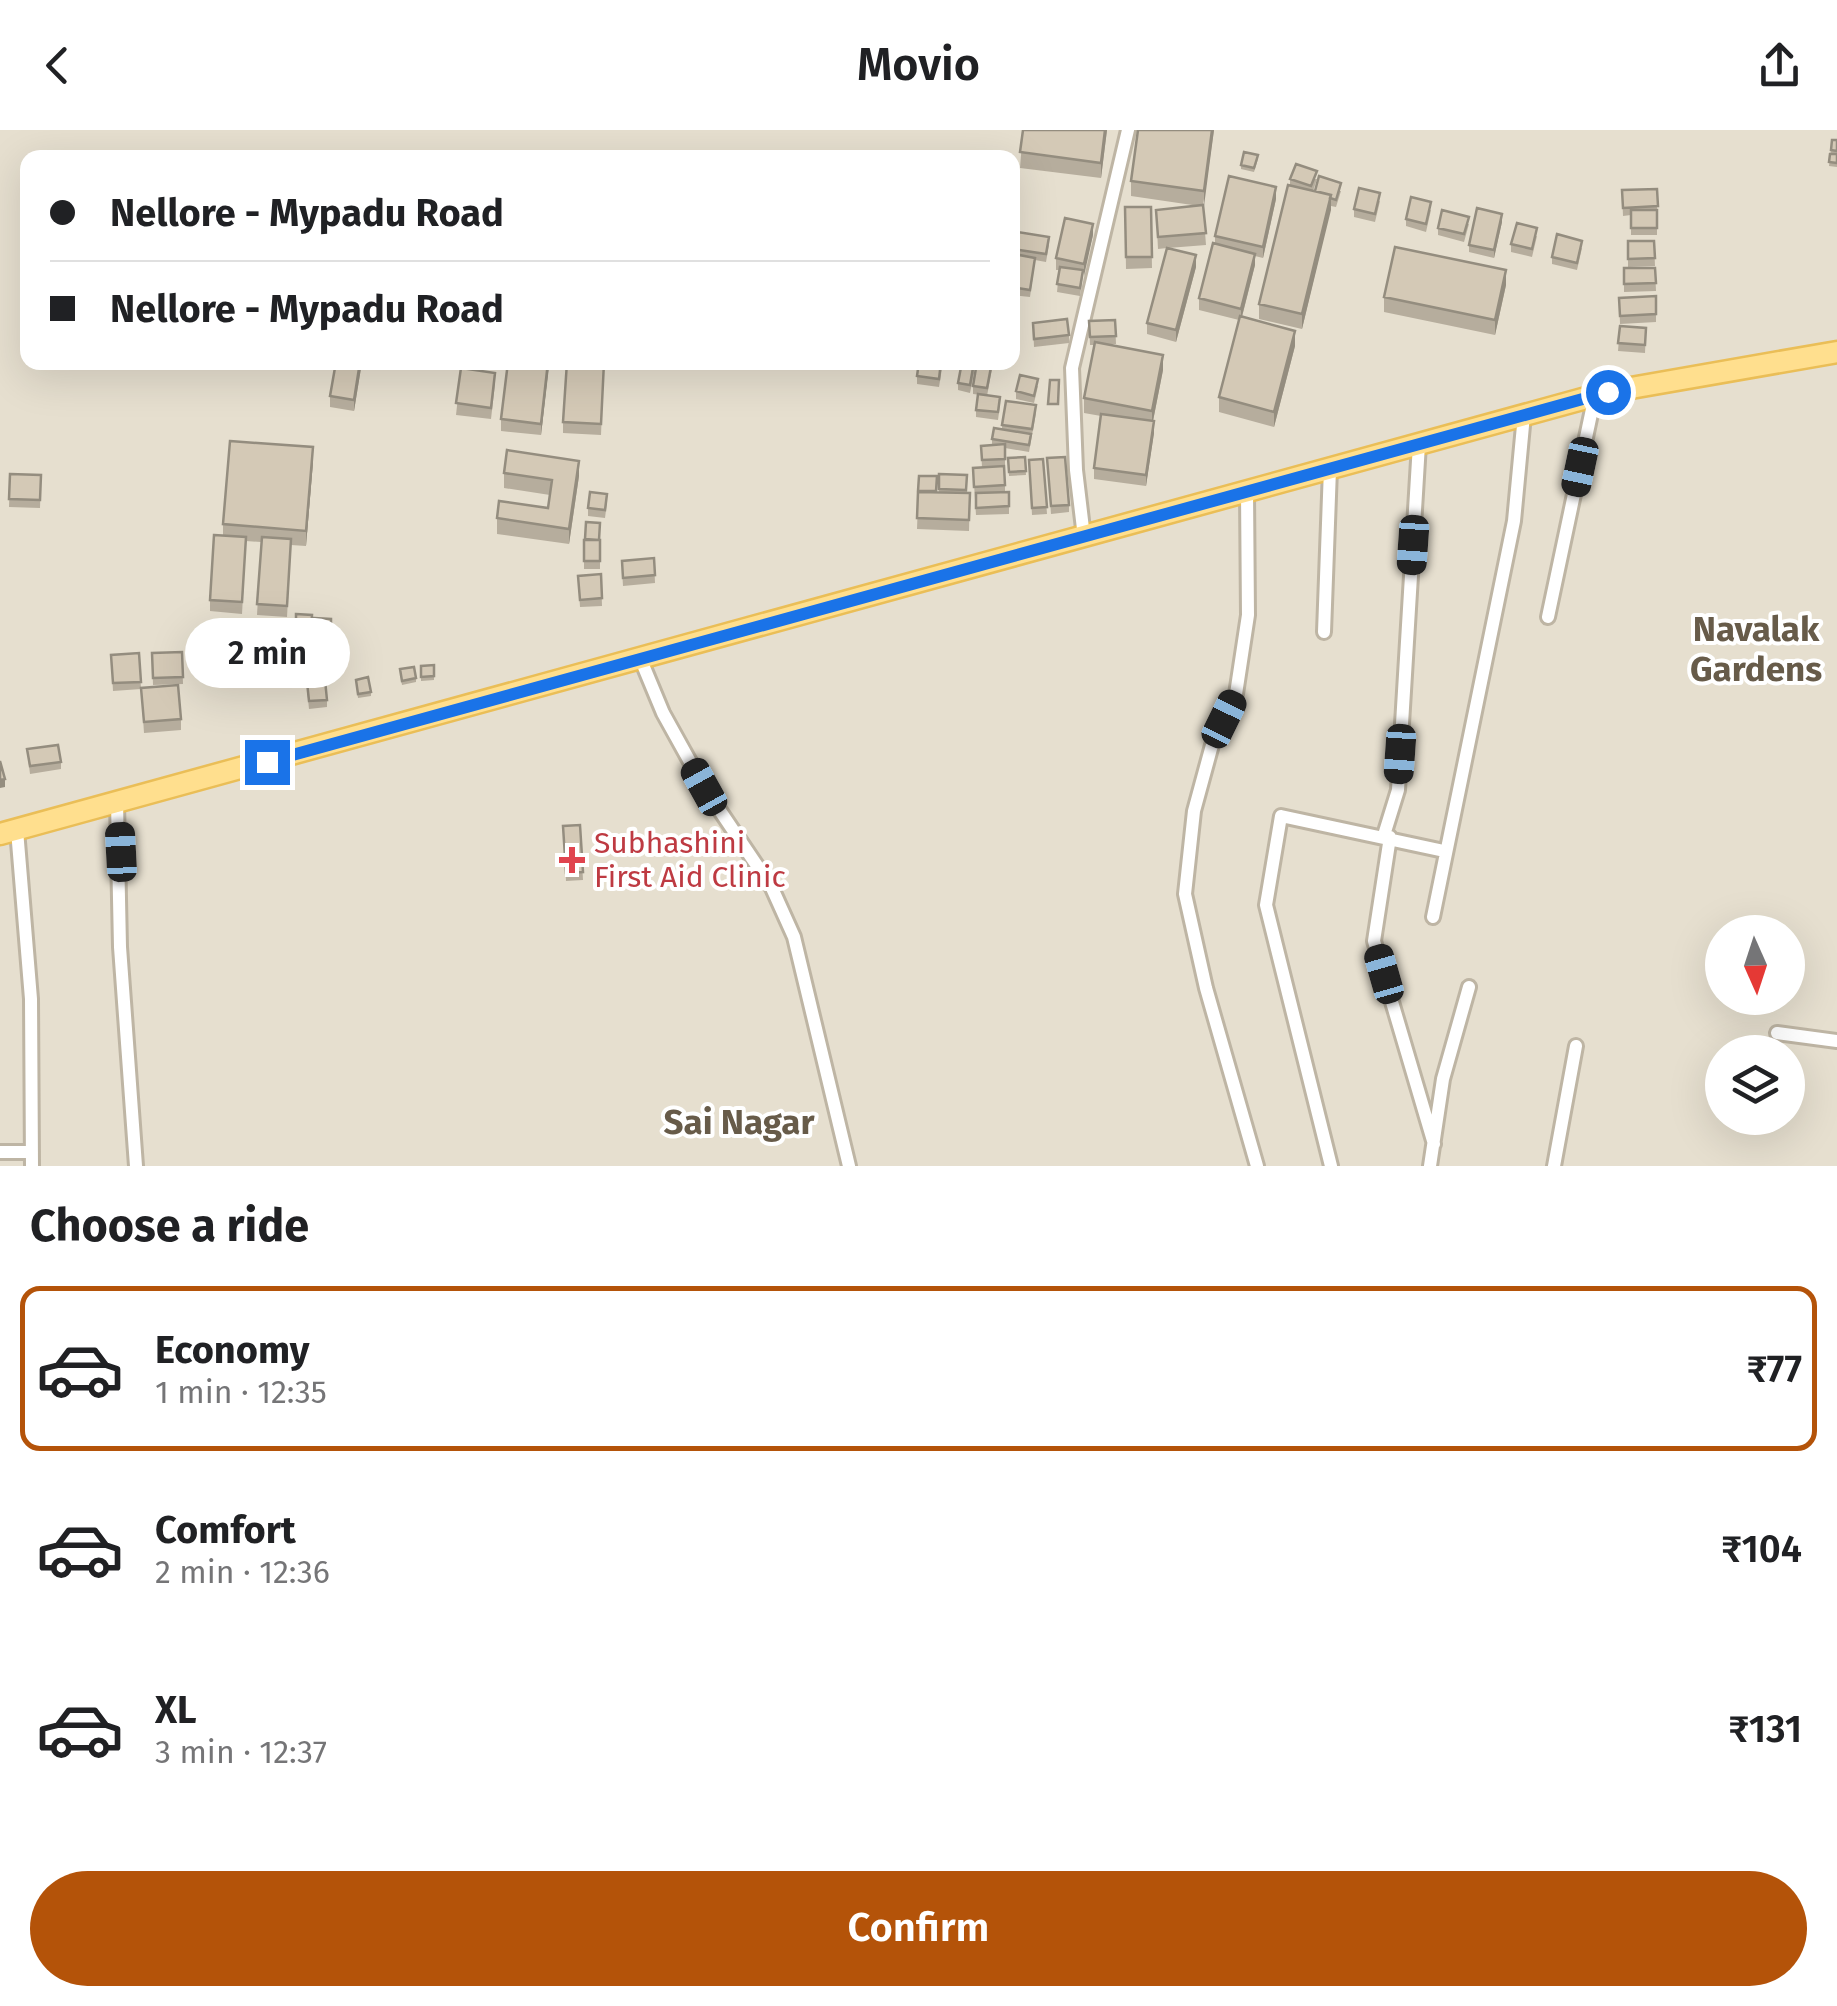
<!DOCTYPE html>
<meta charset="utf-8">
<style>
body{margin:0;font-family:"Fira Sans",sans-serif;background:#f6f6f6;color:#202124;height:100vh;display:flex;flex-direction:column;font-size:38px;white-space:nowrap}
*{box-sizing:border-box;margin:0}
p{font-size:32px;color:#757577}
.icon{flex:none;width:55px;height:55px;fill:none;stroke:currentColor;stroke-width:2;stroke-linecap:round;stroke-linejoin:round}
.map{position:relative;height:1036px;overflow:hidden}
.drawer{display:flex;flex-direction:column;background:#fff;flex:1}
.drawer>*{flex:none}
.top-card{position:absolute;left:20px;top:20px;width:1000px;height:220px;border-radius:20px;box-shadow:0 10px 40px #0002;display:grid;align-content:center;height:220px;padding:0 30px;background:#fff}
.needle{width:65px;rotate:177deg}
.buttons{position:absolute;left:1705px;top:785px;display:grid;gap:20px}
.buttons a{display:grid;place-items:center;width:100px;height:100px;border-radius:50%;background:#fff;box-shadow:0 10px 40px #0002;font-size:50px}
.end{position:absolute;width:45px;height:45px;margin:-22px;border:12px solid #1a73e8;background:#fff;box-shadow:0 0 0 5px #fff}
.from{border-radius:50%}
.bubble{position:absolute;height:70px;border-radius:35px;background:#fff;box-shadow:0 10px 40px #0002;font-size:32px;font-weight:600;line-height:70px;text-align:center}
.car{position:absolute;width:30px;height:60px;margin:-30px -15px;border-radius:12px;box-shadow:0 0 8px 2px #0007;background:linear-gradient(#222 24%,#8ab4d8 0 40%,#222 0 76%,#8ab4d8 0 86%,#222 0)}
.top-card b{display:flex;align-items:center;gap:35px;height:95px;font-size:38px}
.top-card b+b{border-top:2px solid #e0e0e0}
.top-card i{width:25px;height:25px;background:#202124}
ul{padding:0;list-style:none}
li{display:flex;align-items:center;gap:30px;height:165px;margin:0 20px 15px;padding:0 10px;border:5px solid transparent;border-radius:20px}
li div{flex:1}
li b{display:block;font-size:38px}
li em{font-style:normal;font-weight:600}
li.selected{border-color:#b45309}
li>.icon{width:90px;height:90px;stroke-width:1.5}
h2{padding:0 30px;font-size:45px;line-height:120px}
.action{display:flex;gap:20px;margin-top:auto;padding:20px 30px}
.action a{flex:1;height:115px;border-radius:60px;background:#b45309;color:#fff;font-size:40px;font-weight:600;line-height:115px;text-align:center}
header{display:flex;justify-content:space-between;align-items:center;height:130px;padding:0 30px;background:#fff;font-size:45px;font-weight:600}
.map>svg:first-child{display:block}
.residential{fill:#e6dfcf;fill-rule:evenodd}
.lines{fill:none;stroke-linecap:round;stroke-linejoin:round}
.street-casing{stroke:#beb5a4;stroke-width:18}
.primary-casing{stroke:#eabe57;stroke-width:25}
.street{stroke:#fff;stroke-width:12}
.primary{stroke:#ffdf8e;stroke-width:20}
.wall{fill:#b6ad9d}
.shaded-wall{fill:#948d7f}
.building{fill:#d4c9b6;stroke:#948d7f;stroke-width:2.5}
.route{stroke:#1a73e8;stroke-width:12}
.health-dot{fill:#e0444e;stroke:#fff;stroke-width:4}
.labels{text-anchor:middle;stroke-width:8;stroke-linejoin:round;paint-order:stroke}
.health-label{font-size:30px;fill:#be3a42;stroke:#fff;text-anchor:start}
.quarter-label{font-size:35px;font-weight:bold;fill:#675b49;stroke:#fff}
</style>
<header><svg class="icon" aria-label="back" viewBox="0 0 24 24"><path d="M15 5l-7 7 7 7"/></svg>Movio<svg class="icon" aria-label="share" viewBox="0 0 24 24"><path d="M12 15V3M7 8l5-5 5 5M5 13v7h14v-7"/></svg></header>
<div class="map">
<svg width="1837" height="1036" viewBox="0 0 1837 1036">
<rect width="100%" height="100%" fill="#f2ede2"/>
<!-- residential -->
<path class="residential" d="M0 0H1837V1036H0ZM28 28H1012V232H28ZM1722 802H1788V868H1722ZM1722 922H1788V988H1722Z"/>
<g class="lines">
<!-- street casing -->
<g class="street-casing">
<path id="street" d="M1247 362 1248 485 1236 564 1212 615 1194 681 1185 764 1206 858 1257 1036
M1084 407 1076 340 1072 238 1128 0
M1548 487 1595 265
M1324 502 1330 339
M641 530 663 583 704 657 772 758 794 807 849 1036
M117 672 120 817 136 1036
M17 700 31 869 32 1036
M1384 705 1398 660 1419 314
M1390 707 1374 811 1434 1014
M1433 787 1514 391 1524 285
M1777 903 1837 911
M0 1022H32
M1331 1036 1266 775 1281 686 1444 721
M1430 1036 1443 949 1469 857
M1554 1036 1576 916"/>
</g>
<!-- primary casing -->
<g class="primary-casing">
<path id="primary" d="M0 704 1608 262 1837 222"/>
</g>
<!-- street -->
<use href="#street" class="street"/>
<!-- primary -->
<use href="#primary" class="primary"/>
</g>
<!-- wall -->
<path class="wall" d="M1023 0H1107L1101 48 1020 38Z
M1214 0 1203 76 1206 115 1168 118 1196 137 1176 212 1147 204V193L1167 118 1158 119 1156 80 1199 76 1131 66V51Z
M1832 10H1837V37L1829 36Z
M1258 29 1254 42 1241 39V35Z
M1290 49H1317L1313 61H1341L1336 77 1331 76 1302 199 1259 189V174L1290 55Z
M1657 59V105H1631V85L1623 86 1622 60Z
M1276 69 1263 128 1255 126V135L1242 187 1295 216 1274 297 1219 282V267L1239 190 1199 180V168L1215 114V106Z
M1380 71 1375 92 1354 87V79Z
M1125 77H1151L1152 138 1126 139Z
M1431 80 1426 102 1406 96V89Z
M1502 92 1494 128 1469 122V115Z
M1469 94 1464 112 1438 105V98Z
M1012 101 1049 115 1046 132 1035 130 1030 167 1012 165 1014 126H1012Z
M1093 105 1083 145 1080 166 1057 162 1059 140H1056V128Z
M1537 106 1532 127 1511 122V114Z
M1628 111H1654L1655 136 1628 137Z
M1582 118 1577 140 1552 134V127Z
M1624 138H1655L1656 161 1624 162Z
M1506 155 1495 205 1384 182V167Z
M1656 166V192L1620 194 1619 168Z
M1115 190 1116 214H1106L1163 240 1153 291 1154 303 1146 356 1094 349V338L1101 286 1084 283V268L1094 215H1090L1089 191Z
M1033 193 1069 205V213L1034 217Z
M1620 196 1646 198 1645 223 1618 221Z
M362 232 354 281 330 277V266Z
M445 232H478L477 240 495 254 491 289 456 285 461 239 445 237Z
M549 232 541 305 501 301V289Z
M604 232 601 305 563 303V292Z
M943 232 939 257 917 254V246Z
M975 238 970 263 958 260V253Z
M992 239 987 266 1000 275 998 290 976 287V280L981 265 973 264V256Z
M1038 256 1034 273 1016 269V261Z
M1036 283 1029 322 1005 318V362H1009V384L976 385 973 338H982L981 316 992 315V309L1002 300V295Z
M1025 327 1026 345 1009 346 1008 328Z
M1047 328 1069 375V382L1051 384Z
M1043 329 1047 384 1032 385 1029 330Z
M313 332 306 416 291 415 287 487 257 485 261 412 246 411 242 484 210 481V470L223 405V394Z
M504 343 579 346 569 414 497 404V388L548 378 550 365 504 358Z
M10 344 41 345 40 378 9 377Z
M939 344 967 345V363H970L969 401 917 399 919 346 937 362H939Z
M607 372 605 388 588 386V378Z
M584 410H600V439H584Z
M654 428 655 453 623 456 622 439Z
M601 444 602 476 580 477 578 446Z
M296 484 312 485 311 504H296Z
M314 488 331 489V505H313Z
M182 522 183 554 153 555 152 523Z
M139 523 141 559 113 561 111 525Z
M434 535V550L421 551V536Z
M400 543 416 548V552L402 555Z
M356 553 371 562V566L358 568Z
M141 558 181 589V600L144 603Z
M307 559 327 570V577L309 579Z
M27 619 61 632V639L30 644Z
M580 695 583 750 566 751 563 696Z"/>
<!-- shaded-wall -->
<path class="shaded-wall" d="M1105 0H1107L1101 48V33Z
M1212 0H1214L1204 76V61Z
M1276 57V69L1263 128V117Z
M1331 65V80L1302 199V184Z
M1502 84V92L1494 128V120Z
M1093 94V105L1084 146V134Z
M1255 124V135L1241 190V179Z
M1196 125V137L1176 212V200Z
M1506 140V155L1495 205V190Z
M1295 201V216L1274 297V282Z
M1163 225V240L1152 296V281Z
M360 232H362L354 281V270Z
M548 232 549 237 541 305V294Z
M1154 291V303L1146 356V345Z
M313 317V332L306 416V401Z
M579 331V346L569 414V399Z
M5 649V657L0 658V650Z"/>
<!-- building -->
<path class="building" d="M1023 0H1105L1101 33 1020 22Z
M1138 0H1212L1204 61 1131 51Z
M1832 10H1837V21L1831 20Z
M1244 22 1258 25 1254 38 1241 35Z
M1830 24H1837V33L1829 32Z
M1296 34 1317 41 1311 56 1290 49Z
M1229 46 1276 57 1263 117 1215 106Z
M1319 46 1341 53 1336 70 1330 68 1331 65 1315 61Z
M1288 55 1331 65 1302 184 1259 174Z
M1359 58 1380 63 1375 84 1354 79Z
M1657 59 1658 76 1623 78 1622 60Z
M1411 67 1431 72 1426 94 1406 89Z
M1203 75 1206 103 1158 107 1156 80Z
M1125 77H1151L1152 127H1126Z
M1477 78 1502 84 1494 120 1469 115Z
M1442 80 1469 87 1464 104 1438 98Z
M1631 80H1657V98H1631Z
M1065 88 1093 94 1084 134 1056 128Z
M1517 93 1537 98 1532 119 1511 114Z
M1012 101 1049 107 1046 124 1012 119Z
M1557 104 1582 111 1577 133 1552 127Z
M1628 111H1654L1655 128 1628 129Z
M1213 113 1255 124 1241 179 1199 168Z
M1395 117 1506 140 1495 190 1384 167Z
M1167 118 1196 125 1176 200 1147 193Z
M1014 124 1035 128 1030 160 1012 157Z
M1060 137 1083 140 1080 158 1057 154Z
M1624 138H1655L1656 153 1624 154Z
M1656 166V184L1620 186 1619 168Z
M1240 186 1295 201 1274 282 1219 267Z
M1067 189 1069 205 1034 209 1033 193Z
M1115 190 1116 206 1090 207 1089 191Z
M1620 196 1646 198 1645 215 1618 213Z
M1095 212 1163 225 1152 281 1084 268Z
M336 232H360L354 270 330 266Z
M508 232H548L541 294 501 289Z
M567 232H604L601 294 563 292Z
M919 232H941L939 249 917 246Z
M962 232H974L970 255 958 253Z
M977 232H992L987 258 973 256Z
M461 238 495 243 491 278 456 273Z
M1020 245 1038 249 1034 266 1016 261Z
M1050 250H1059L1058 274H1048Z
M978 264 1000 267 998 282 976 280Z
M1006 271 1036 275 1032 299 1002 295Z
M1101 284 1154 291 1146 345 1094 338Z
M994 298 1031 304 1029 315 992 309Z
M230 311 313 317 306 401 223 394Z
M1005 314V329L982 330 981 316Z
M507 320 579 331 569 399 497 388 499 371 548 378 552 350 504 343Z
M1025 327 1026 341 1009 342 1008 328Z
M1065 327 1069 375 1051 376 1047 328Z
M1043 329 1047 377 1032 378 1029 330Z
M1004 336 1005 355 974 357 973 338Z
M10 344 41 345 40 370 9 369Z
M939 344 967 345 966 360 939 359Z
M919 346H937L936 361H918Z
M590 362 607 364 605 380 588 378Z
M918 362 970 363 969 390 917 388Z
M1009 362V376L976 378V363Z
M586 392 600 393 599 410 585 409Z
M214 405 246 407 242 472 210 470Z
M262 407 291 409 287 476 257 474Z
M584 410H600V431H584Z
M654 428 655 445 623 448 622 431Z
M601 444 602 468 580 470 578 446Z
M296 484 312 485 311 500H296Z
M314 488 331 489V502L313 501Z
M182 522 183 547 153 548 152 523Z
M139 523 141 552 113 553 111 525Z
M434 535V546L421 547V536Z
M414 537 416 548 402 551 400 539Z
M368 547 371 562 358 564 356 550Z
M325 550 327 570 309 571 307 552Z
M178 555 181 589 144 592 141 558Z
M58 615 61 632 30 636 27 619Z
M0 631 5 649 0 650Z
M580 695 583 742 566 743 563 696Z"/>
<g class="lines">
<!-- route -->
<path class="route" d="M267 632 1608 262"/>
</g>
<!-- markers -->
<path class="health-dot" d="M567 715h10v10h10v10h-10v10h-10v-10h-10v-10h10z"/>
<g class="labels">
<!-- health labels -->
<g class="health-label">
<text x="594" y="723">Subhashini<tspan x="594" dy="34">First Aid Clinic</tspan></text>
</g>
<!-- quarter labels -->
<g class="quarter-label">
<text x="1756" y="511">Navalak<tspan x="1756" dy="40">Gardens</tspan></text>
<text x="739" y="1004">Sai Nagar</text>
</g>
</g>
</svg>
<div class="buttons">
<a><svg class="needle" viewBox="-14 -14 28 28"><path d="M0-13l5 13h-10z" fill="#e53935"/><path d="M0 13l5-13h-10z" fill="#757577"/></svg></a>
<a><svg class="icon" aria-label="layers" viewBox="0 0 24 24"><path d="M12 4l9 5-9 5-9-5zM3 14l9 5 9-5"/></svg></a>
</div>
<i class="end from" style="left:1608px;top:262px"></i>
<i class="end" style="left:267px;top:632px"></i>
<div class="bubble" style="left:185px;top:488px;width:165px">2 min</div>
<i class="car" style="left:1580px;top:337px;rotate:192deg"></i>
<i class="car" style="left:1413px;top:415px;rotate:184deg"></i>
<i class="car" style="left:1224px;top:589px;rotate:26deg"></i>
<i class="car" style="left:1400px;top:624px;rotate:184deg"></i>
<i class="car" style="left:704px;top:657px;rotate:331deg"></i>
<i class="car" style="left:121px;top:722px;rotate:357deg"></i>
<i class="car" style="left:1384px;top:844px;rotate:344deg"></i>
<div class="top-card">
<b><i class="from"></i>Nellore - Mypadu Road</b>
<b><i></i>Nellore - Mypadu Road</b>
</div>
</div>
<section class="drawer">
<h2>Choose a ride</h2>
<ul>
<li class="selected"><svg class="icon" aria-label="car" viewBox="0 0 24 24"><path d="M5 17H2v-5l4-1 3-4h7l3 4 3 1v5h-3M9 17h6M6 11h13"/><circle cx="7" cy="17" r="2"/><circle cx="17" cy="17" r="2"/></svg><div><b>Economy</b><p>1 min · 12:35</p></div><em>₹77</em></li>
<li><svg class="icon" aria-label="car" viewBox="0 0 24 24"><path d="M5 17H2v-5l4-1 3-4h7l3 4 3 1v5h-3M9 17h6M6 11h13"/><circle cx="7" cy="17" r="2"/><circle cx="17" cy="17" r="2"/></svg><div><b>Comfort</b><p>2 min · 12:36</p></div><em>₹104</em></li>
<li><svg class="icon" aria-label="car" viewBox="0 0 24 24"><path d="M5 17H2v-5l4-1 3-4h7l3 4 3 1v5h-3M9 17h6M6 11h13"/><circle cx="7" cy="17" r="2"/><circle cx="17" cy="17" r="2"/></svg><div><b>XL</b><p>3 min · 12:37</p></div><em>₹131</em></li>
</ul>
<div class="action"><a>Confirm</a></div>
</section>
